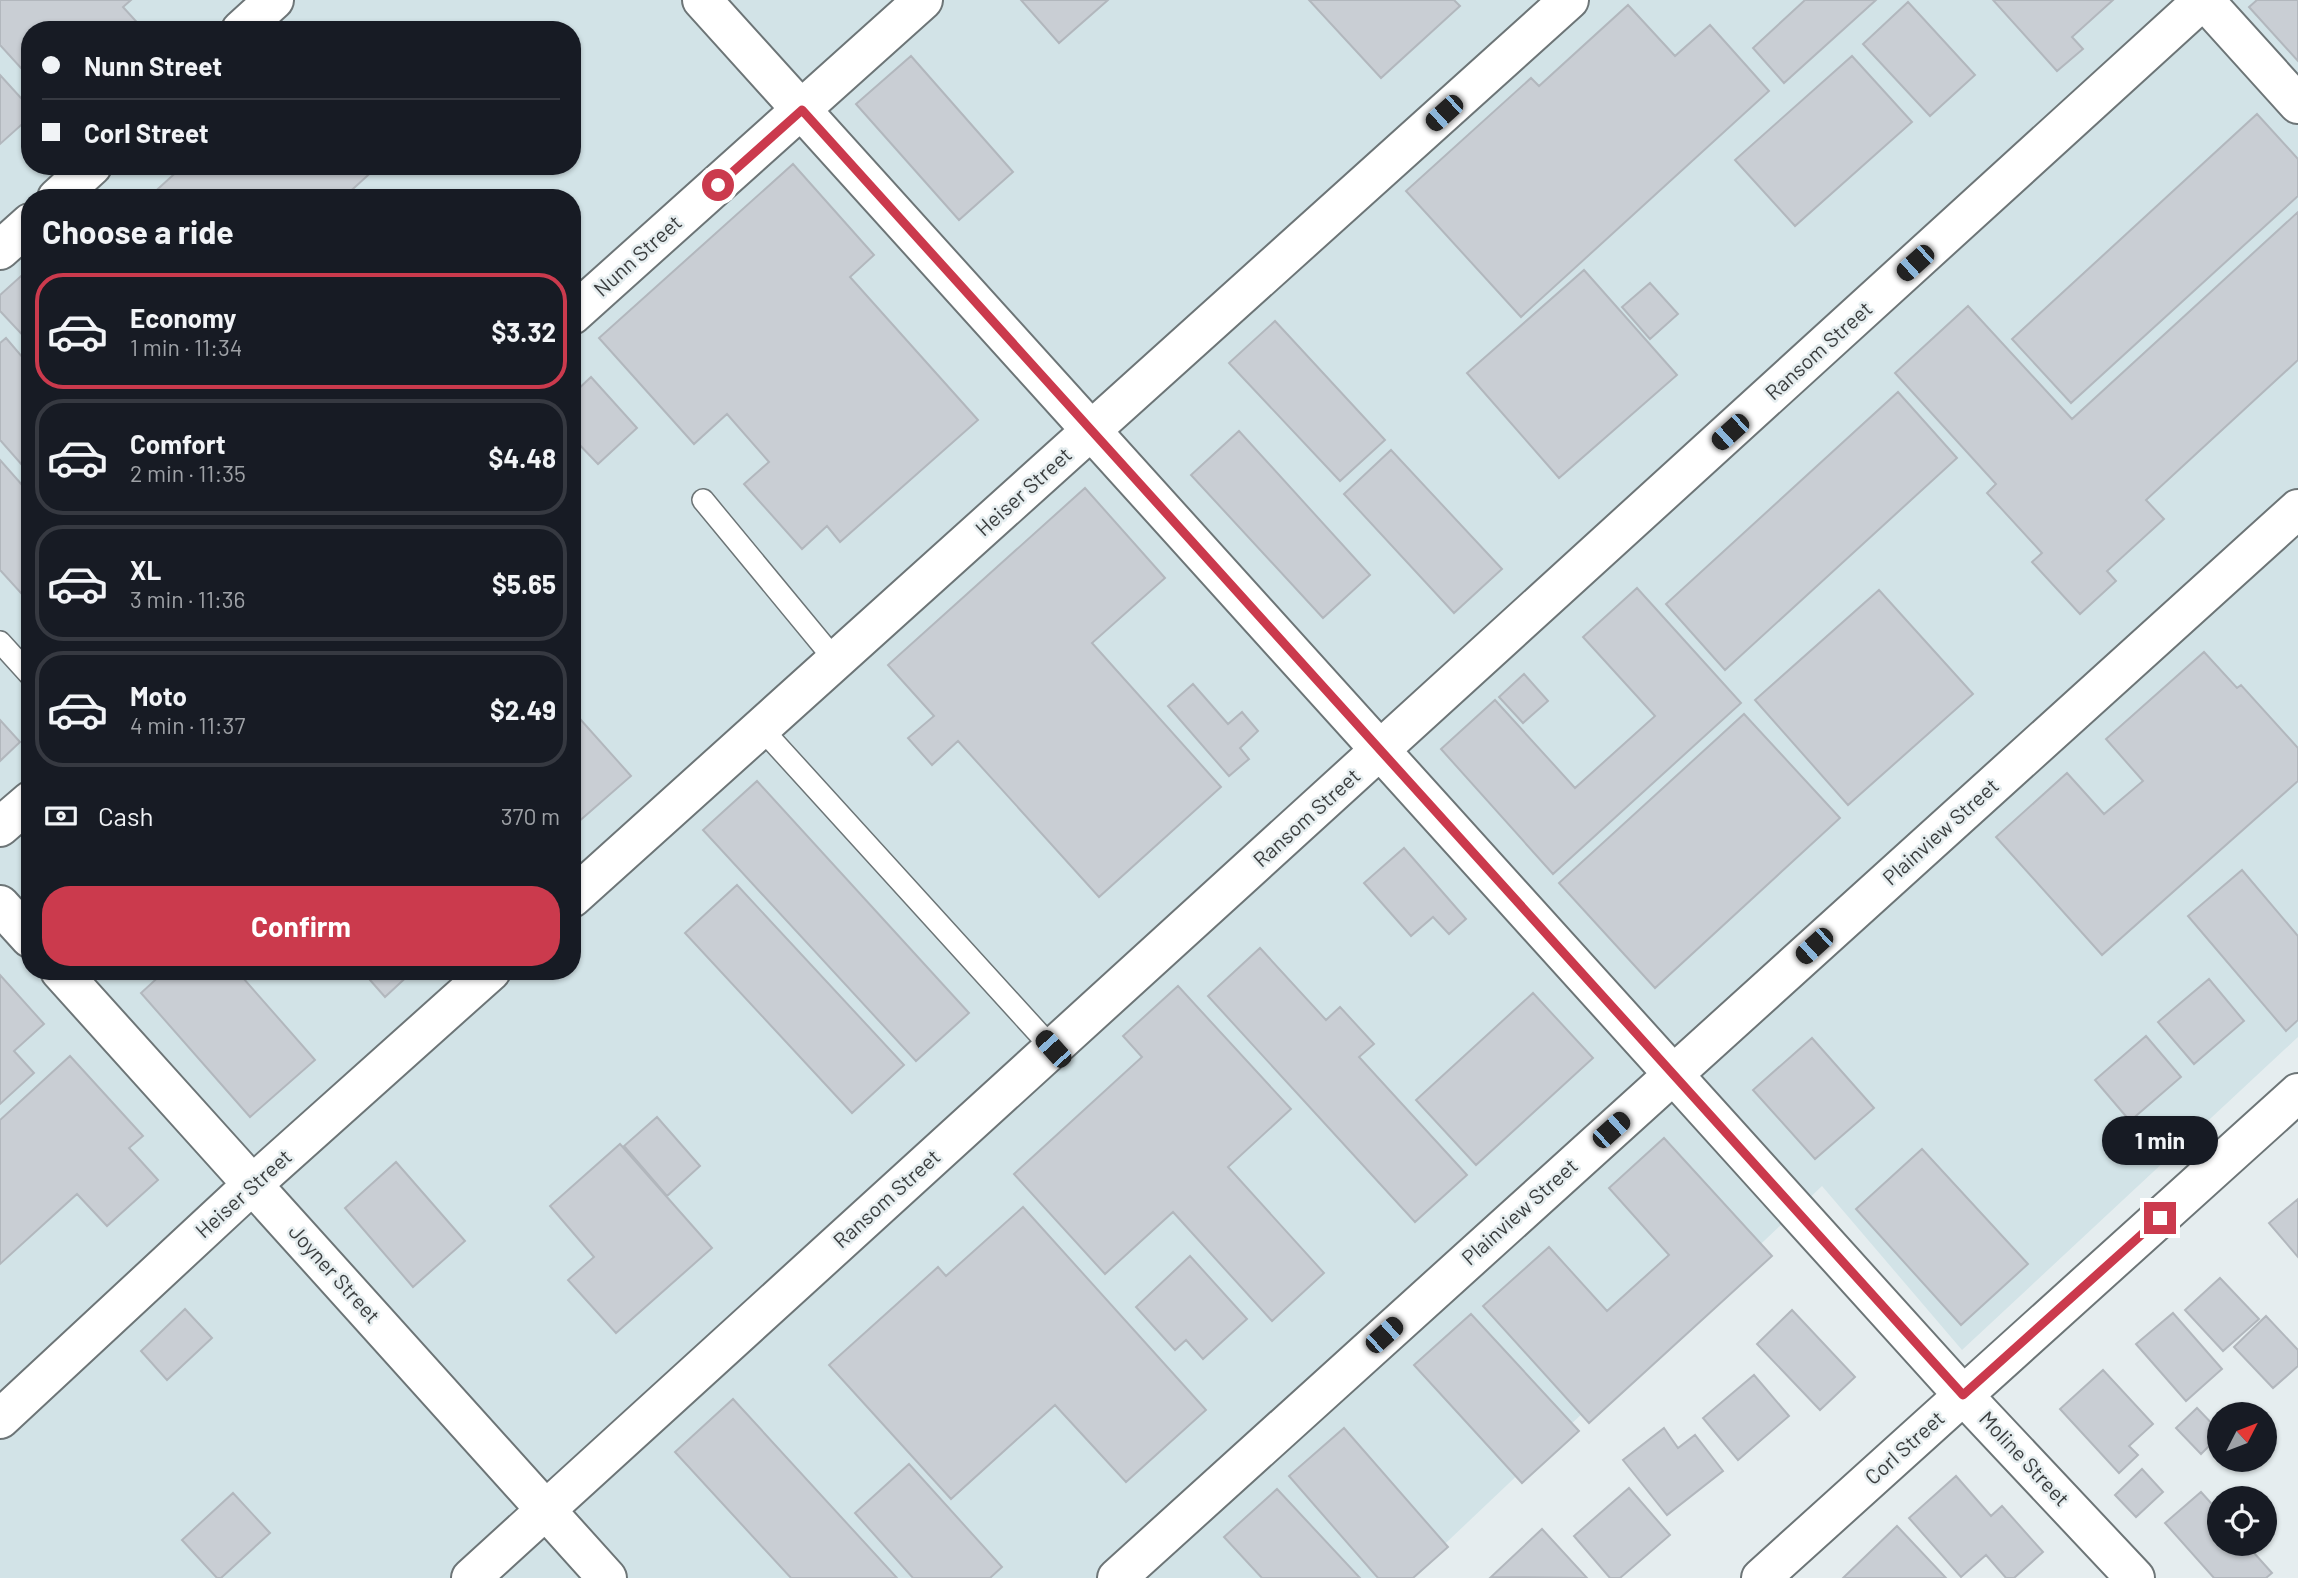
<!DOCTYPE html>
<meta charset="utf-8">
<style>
body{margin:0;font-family:Barlow,sans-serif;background:#242831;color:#f1f3f6;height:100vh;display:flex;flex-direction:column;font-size:26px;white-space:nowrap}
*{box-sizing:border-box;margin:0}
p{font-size:23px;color:#9ea1a6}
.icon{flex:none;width:38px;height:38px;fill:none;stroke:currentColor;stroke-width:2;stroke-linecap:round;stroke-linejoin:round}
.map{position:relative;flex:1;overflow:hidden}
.details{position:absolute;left:21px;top:189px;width:560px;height:791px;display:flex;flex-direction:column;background:#171b24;border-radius:28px;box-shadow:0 2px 5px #0004}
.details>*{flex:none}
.hud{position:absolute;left:21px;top:21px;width:560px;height:154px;border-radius:28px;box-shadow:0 2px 5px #0004;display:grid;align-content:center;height:154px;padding:0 21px;background:#171b24}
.needle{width:46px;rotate:48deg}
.buttons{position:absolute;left:2207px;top:1402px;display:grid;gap:14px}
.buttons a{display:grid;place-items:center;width:70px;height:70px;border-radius:50%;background:#171b24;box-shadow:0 2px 5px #0004;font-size:35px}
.end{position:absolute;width:32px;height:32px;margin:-16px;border:9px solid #cb3a4d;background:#fff;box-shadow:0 0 0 4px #fff}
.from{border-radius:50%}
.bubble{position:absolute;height:49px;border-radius:24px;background:#171b24;box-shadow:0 2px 5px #0004;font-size:23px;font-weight:700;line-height:49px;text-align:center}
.car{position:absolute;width:21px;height:42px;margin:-21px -10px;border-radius:9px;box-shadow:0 0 5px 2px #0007;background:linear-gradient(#222 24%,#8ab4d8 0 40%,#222 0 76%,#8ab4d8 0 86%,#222 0)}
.hud b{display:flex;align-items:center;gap:24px;height:66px;font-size:26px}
.hud b+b{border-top:2px solid #363941}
.hud i{width:18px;height:18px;background:#f1f3f6}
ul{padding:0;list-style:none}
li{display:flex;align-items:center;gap:21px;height:116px;margin:0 14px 10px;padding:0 7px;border:4px solid #363941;border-radius:28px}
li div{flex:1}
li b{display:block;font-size:26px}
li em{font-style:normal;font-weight:700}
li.active{border-color:#cb3a4d}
li>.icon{width:63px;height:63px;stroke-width:1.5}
h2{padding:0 21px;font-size:32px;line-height:84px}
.pay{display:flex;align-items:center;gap:18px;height:77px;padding:0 21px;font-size:26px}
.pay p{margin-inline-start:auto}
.primary-button{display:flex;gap:14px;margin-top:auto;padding:14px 21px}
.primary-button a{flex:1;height:80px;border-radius:28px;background:#cb3a4d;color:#fff;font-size:28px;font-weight:700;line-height:80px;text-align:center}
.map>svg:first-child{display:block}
.built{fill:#d2e3e7;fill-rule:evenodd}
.building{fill:#c9ced4;stroke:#b2b7bd;stroke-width:2}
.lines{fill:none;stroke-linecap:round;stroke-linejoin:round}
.lane-casing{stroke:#6d7577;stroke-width:24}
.street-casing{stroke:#6d7577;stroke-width:42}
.lane{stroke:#fff;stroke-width:21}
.street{stroke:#fff;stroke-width:38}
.route{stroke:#cb3a4d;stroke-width:9}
.labels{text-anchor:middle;stroke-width:5;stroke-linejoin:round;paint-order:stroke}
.street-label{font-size:21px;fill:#3a3d3e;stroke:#e5edef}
</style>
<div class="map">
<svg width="2298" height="1578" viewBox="0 0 2298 1578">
<rect width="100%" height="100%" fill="#e5edef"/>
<!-- built -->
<path class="built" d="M0 0H2298V1037L1962 1350 1822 1186 1409 1578H0ZM30 30H572V166H30ZM30 198H572V971H30Z"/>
<!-- building -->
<path class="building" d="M0 0H131L123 7 144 30H30V78L0 45Z
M1021 0H1108L1059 43Z
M1309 0H1454L1460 6 1381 78Z
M1805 0H1876L1784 83 1753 48Z
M1993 0H2113L2072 37 2083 49 2057 71Z
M2257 0H2298V61L2249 7Z
M1908 2 1975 75 1930 116 1863 44Z
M1628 5 1675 56 1710 25 1769 91 1521 317 1406 191 1531 78 1539 86Z
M911 56 1013 172 959 220 856 104Z
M1852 56 1912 122 1795 226 1735 160Z
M0 75 30 108V117L0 144Z
M2257 114 2298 159V196L2071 403 2012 339Z
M793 164 874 255 850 277 978 420 840 542 827 526 802 549 744 484 769 462 727 414 694 444 599 338Z
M183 166H376L377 167 343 198H148Z
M2298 212V360L2146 500 2164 519 2107 571 2116 581 2080 614 2032 562 2042 553 1987 493 1996 484 1895 373 1968 306 2072 419Z
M30 268V343L0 311V295Z
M1584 270 1677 375 1559 478 1467 373Z
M1650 283 1678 314 1650 339 1622 307Z
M1275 321 1385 440 1340 481 1229 363Z
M6 338 30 366V474L0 440V343Z
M591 377 637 428 598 464 572 437V395Z
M1898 392 1957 458 1725 670 1666 604Z
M1239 431 1370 575 1323 618 1191 475Z
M1391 450 1502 569 1454 613 1344 494Z
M0 460 30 494V603L0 570Z
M1085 488 1165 578 1092 643 1221 787 1099 897 958 741 932 765 908 738 934 716 888 665Z
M1637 588 1741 703 1553 874 1441 749 1495 700 1575 788 1655 716 1583 637Z
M1879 590 1973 694 1848 805 1755 700Z
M2204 652 2237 688 2241 685 2298 748V781L2102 955 1996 837 2067 773 2104 814 2143 781 2106 739Z
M1524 674 1548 701 1523 723 1499 697Z
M1193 684 1228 724 1242 712 1258 731 1240 748 1249 759 1229 776 1168 706Z
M572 710 631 776 577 823 572 817Z
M1744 714 1840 818 1655 988 1559 883Z
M0 720 20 742 0 761Z
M757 781 969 1013 916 1061 703 830Z
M1404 848 1466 919 1449 934 1433 917 1411 936 1364 883Z
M2242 870 2298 936V1020L2286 1031 2188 916Z
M737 885 904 1065 852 1113 685 933Z
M1260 948 1326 1020 1340 1007 1374 1044 1359 1057 1467 1175 1415 1222 1208 996Z
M165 971H237L315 1060 250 1117 141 993Z
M362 971H413L385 997Z
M0 975 44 1024 14 1051 34 1073 0 1104Z
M2209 979 2244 1021 2194 1064 2158 1022Z
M1178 986 1291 1109 1228 1167 1324 1273 1272 1321 1173 1212 1105 1274 1014 1174 1142 1057 1123 1036Z
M1533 993 1593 1058 1476 1165 1416 1100Z
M2146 1036 2181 1077 2130 1121 2095 1080Z
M1812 1038 1874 1108 1815 1159 1753 1090Z
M70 1056 143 1136 129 1148 158 1180 107 1226 77 1194 0 1264V1120Z
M657 1117 700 1166 667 1196 624 1146Z
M1664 1138 1772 1256 1589 1423 1483 1306 1549 1247 1607 1311 1669 1255 1609 1188Z
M620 1144 712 1248 616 1333 568 1280 594 1257 550 1206Z
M1922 1149 2028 1264 1961 1325 1856 1209Z
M396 1162 465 1241 413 1287 345 1208Z
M2298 1199V1257L2269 1223Z
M1023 1207 1206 1410 1126 1482 1055 1405 951 1499 829 1365 938 1267 946 1276Z
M1190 1256 1247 1319 1203 1359 1186 1340 1175 1350 1136 1307Z
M2220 1278 2259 1319 2223 1351 2185 1310Z
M185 1309 212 1338 167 1380 141 1351Z
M1792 1310 1855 1377 1820 1410 1757 1344Z
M2173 1313 2222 1369 2186 1401 2136 1344Z
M1471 1314 1579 1431 1522 1483 1414 1365Z
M2266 1316 2298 1350V1366L2273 1388 2234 1347Z
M2103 1370 2153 1424 2129 1446 2138 1455 2119 1473 2060 1409Z
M1754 1375 1789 1416 1738 1460 1703 1418Z
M733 1399 897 1578H791L675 1452Z
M2197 1408 2219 1431V1436L2201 1454 2176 1428Z
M1344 1428 1448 1547 1413 1578H1378L1289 1476Z
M1664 1428 1678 1448 1695 1435 1723 1471 1667 1515 1623 1460Z
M909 1464 1002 1567 990 1578H913L855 1513Z
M2142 1469 2163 1492 2136 1517 2115 1495Z
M1956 1476 1991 1516 2002 1506 2043 1552 2014 1578H2006L1986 1555 1961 1577 1909 1518Z
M1629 1488 1670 1535 1620 1578H1610L1574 1536Z
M1277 1489 1360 1578H1262L1224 1537Z
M2201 1492 2219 1512V1544H2246L2272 1573 2266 1578H2214L2165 1523Z
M233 1493 270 1533 221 1578H217L182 1540Z
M1897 1526 1946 1578H1843Z
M1542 1529 1587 1578 1491 1577Z"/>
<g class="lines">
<!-- lane casing -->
<g class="lane-casing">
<path id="lane" d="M703 500 836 661
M0 642 30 675
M761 728 1053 1049"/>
</g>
<!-- street casing -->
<g class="street-casing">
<path id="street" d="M702 0 1963 1395 2135 1578
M2204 0 2298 104
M241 30 274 0
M57 198 92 166
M0 250 30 223
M572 315 923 0
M0 827 30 801
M572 898 1569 0
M0 905 30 938
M60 971 607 1578
M0 1419 253 1184 491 971
M471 1578 2203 0
M1117 1578 2298 509
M1761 1578 2298 1093"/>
</g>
<!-- lane -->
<use href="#lane" class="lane"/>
<!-- street -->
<use href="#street" class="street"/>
</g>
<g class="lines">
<!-- route -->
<path class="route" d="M718 185 802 110 1963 1395 2160 1218"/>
</g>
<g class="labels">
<!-- street labels -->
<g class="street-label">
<text transform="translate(638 256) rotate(-42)" y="7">Nunn Street</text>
<text transform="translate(1819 351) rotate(-42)" y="7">Ransom Street</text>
<text transform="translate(1024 492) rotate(-42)" y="7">Heiser Street</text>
<text transform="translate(1307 818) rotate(-42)" y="7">Ransom Street</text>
<text transform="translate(1941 832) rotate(-42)" y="7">Plainview Street</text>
<text transform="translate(244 1194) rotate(-42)" y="7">Heiser Street</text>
<text transform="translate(887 1199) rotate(-42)" y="7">Ransom Street</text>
<text transform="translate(1520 1212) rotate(-42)" y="7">Plainview Street</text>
<text transform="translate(334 1274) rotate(48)" y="7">Joyner Street</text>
<text transform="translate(1905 1448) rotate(-42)" y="7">Corl Street</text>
<text transform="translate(2024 1459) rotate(47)" y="7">Moline Street</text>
</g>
</g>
</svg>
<div class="buttons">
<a><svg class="needle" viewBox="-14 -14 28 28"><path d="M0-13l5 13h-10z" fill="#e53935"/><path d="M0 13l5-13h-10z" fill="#9ea1a6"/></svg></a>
<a><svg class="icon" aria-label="locate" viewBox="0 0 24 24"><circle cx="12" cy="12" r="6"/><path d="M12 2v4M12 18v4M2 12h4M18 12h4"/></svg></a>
</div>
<i class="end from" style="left:718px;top:185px"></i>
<i class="end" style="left:2160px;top:1218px"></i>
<div class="bubble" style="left:2102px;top:1116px;width:116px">1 min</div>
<i class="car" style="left:1444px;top:113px;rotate:228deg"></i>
<i class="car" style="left:1915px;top:263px;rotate:228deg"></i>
<i class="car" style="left:1730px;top:432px;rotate:228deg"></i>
<i class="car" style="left:1814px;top:946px;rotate:228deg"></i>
<i class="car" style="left:1053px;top:1049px;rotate:318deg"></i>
<i class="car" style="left:1611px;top:1130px;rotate:48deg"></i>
<i class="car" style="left:1384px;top:1335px;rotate:48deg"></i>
<div class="hud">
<b><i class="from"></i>Nunn Street</b>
<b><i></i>Corl Street</b>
</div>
<section class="details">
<h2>Choose a ride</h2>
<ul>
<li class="active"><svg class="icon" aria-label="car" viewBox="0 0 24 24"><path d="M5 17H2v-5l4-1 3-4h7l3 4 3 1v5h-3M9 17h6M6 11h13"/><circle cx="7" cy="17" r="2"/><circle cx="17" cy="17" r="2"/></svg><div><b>Economy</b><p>1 min · 11:34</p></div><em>$3.32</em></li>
<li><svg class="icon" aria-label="car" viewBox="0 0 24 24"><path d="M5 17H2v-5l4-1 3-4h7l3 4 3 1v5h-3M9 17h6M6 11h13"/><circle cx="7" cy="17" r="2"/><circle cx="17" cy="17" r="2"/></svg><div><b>Comfort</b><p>2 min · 11:35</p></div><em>$4.48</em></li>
<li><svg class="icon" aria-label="car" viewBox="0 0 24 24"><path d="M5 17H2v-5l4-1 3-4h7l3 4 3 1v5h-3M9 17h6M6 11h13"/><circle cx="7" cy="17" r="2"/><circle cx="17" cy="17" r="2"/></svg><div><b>XL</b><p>3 min · 11:36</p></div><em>$5.65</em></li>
<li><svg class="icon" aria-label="car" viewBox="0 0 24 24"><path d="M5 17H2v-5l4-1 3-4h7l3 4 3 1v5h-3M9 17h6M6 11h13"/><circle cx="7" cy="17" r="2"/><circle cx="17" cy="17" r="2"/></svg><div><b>Moto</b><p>4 min · 11:37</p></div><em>$2.49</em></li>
</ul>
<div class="pay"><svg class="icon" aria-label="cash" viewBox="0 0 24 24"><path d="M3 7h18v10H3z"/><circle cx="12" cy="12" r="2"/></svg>Cash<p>370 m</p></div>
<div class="primary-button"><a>Confirm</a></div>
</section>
</div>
